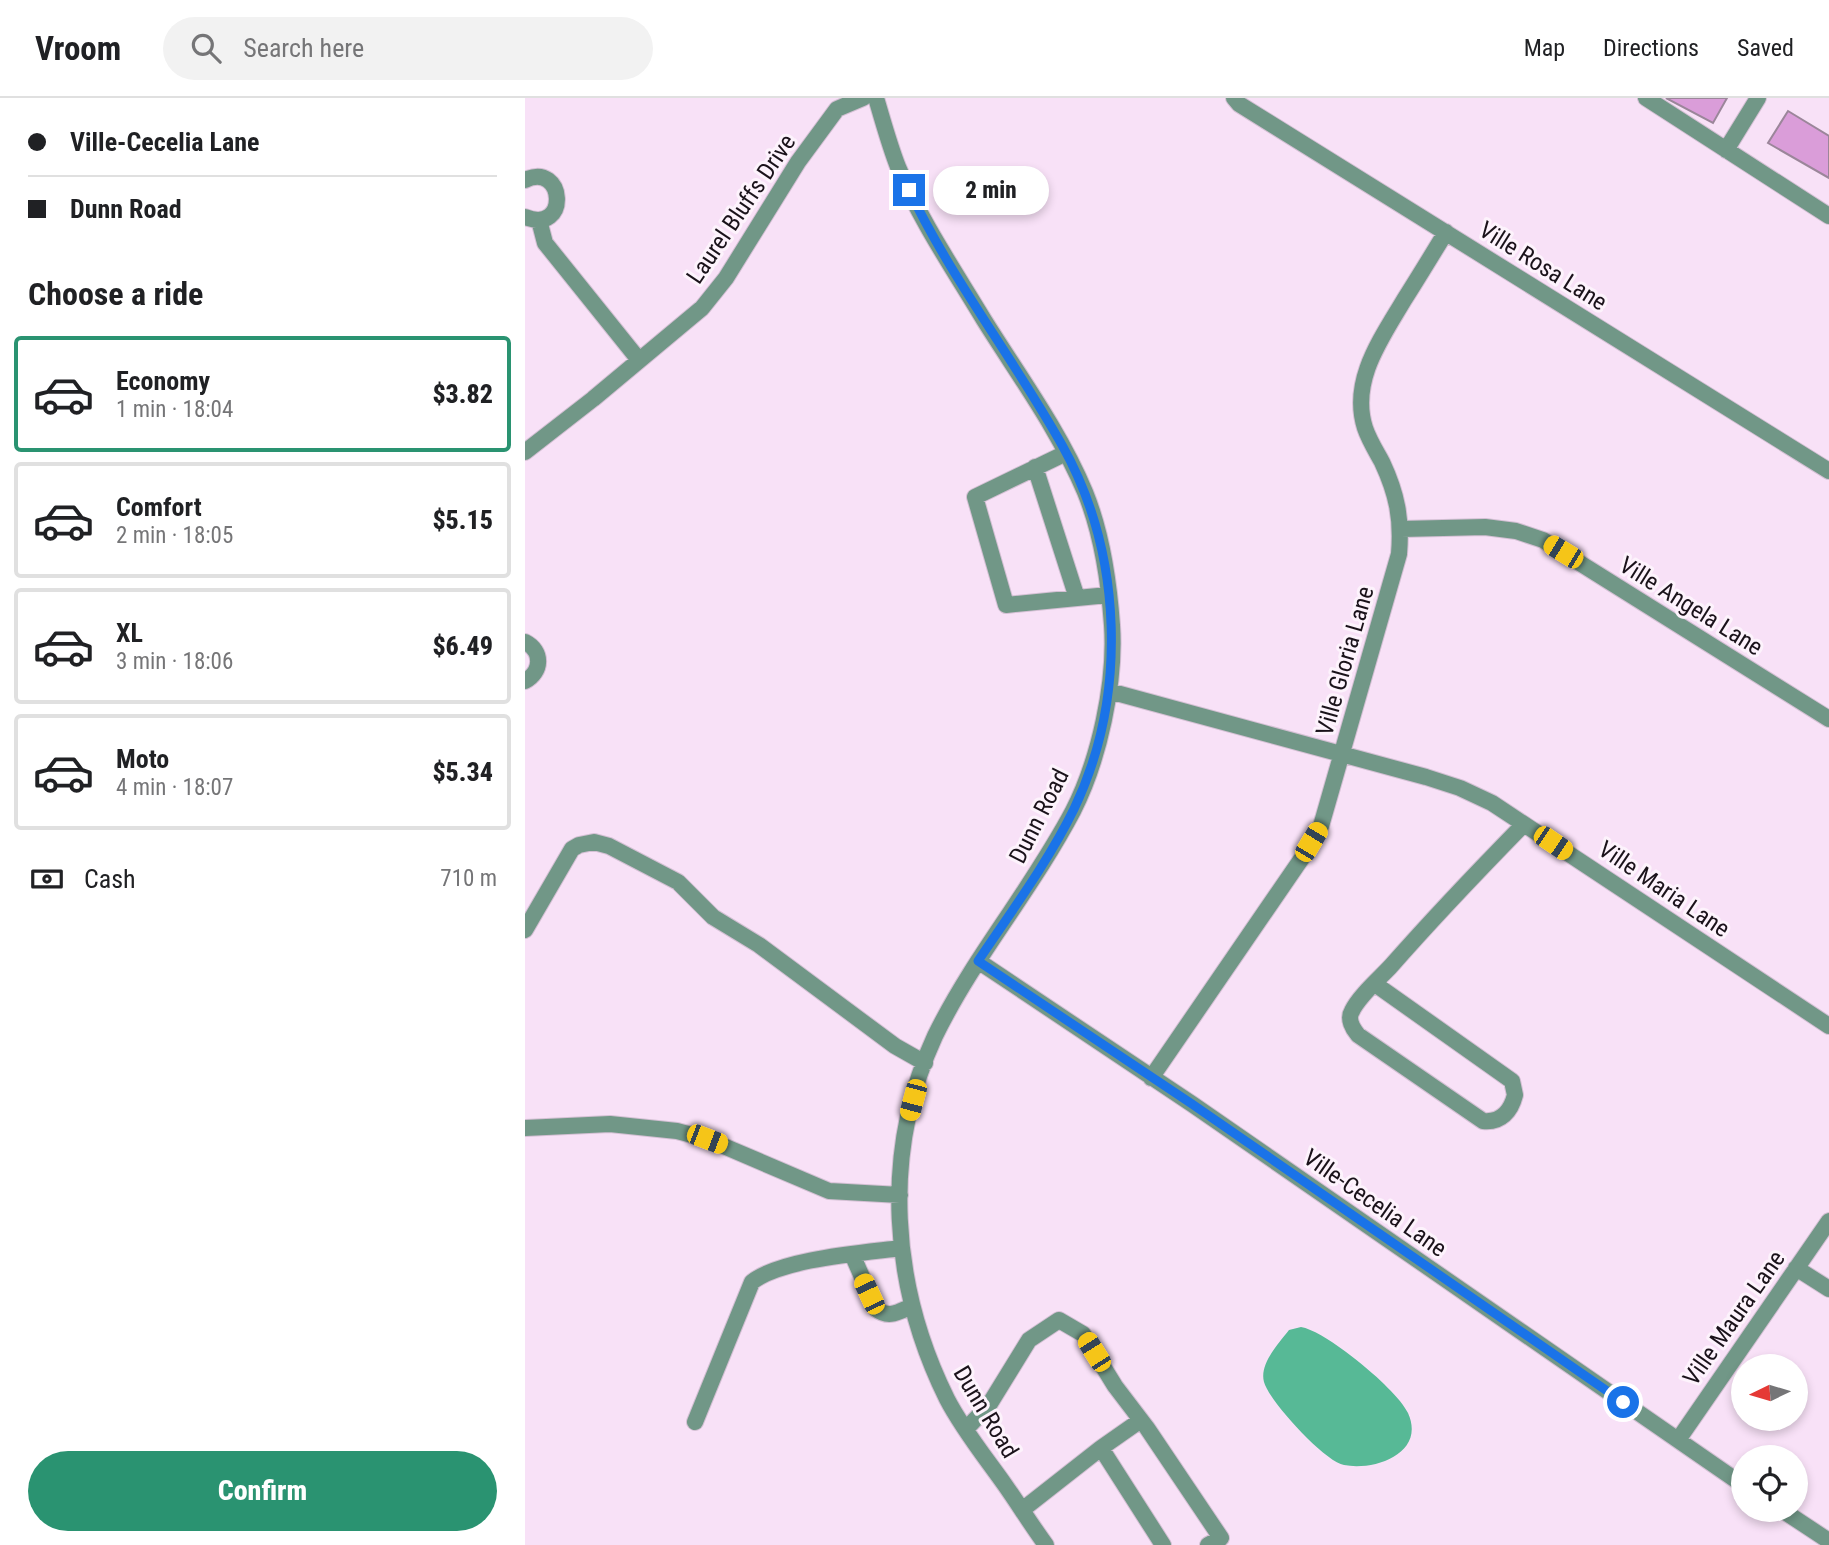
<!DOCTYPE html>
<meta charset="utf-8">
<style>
body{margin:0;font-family:"Roboto Condensed",sans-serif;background:#f2f2f2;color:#202124;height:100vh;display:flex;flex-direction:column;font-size:26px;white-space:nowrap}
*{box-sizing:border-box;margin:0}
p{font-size:23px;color:#757577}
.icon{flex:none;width:38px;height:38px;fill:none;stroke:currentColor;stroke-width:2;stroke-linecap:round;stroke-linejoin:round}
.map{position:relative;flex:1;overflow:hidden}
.drawer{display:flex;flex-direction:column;background:#fff;width:525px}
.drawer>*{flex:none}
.hud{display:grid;align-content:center;height:154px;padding:0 28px;background:#fff}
.needle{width:46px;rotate:265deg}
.controls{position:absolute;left:1206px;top:1256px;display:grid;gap:14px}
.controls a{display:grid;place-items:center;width:77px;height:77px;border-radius:50%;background:#fff;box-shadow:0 4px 10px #0003;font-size:35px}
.end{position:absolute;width:32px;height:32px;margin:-16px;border:9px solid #1a73e8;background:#fff;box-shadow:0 0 0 4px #fff}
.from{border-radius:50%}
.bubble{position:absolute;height:49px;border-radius:24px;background:#fff;box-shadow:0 4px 10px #0003;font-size:23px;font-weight:800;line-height:49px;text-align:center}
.car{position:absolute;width:21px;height:42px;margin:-21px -10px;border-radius:9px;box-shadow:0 0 5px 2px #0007;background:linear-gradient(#f5c518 24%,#345 0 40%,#f5c518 0 76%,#345 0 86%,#f5c518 0)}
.hud b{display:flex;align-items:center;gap:24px;height:66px;font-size:26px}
.hud b+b{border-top:2px solid #e0e0e0}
.hud i{width:18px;height:18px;background:#202124}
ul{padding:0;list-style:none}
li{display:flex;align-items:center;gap:21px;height:116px;margin:0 14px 10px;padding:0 14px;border:4px solid #e0e0e0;border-radius:7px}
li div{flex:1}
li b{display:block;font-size:26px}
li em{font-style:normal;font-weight:800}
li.on{border-color:#2a9371}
li>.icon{width:63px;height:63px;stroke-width:1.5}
h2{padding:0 28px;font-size:32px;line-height:84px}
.pay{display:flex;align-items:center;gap:18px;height:77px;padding:0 28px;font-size:26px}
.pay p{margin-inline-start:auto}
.primary-button{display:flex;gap:14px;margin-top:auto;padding:14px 28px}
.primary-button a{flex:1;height:80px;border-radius:42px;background:#2a9371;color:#fff;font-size:28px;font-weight:800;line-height:80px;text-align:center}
header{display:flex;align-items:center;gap:42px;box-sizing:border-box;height:98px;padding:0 35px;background:#fff;border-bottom:2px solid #e0e0e0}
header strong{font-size:33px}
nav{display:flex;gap:38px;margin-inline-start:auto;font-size:24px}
.search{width:490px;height:63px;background:#f2f2f2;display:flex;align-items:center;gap:18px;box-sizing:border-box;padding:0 24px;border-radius:38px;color:#757577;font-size:26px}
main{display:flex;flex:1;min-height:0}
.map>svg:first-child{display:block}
.water{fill:#57b996}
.building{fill:#da9dd9;stroke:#9b869a;stroke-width:2}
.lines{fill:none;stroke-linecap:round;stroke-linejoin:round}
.minor-casing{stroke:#d4c0d4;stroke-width:18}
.minor{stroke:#719787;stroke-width:16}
.route{stroke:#1a73e8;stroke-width:9}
.labels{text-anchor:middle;stroke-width:6;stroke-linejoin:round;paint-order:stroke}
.street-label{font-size:24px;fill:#1a121a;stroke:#fdf3fc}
</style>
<header>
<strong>Vroom</strong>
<div class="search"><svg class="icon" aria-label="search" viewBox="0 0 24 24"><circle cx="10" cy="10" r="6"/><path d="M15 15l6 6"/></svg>Search here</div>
<nav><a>Map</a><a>Directions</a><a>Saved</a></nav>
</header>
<main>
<section class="drawer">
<div class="hud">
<b><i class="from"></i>Ville-Cecelia Lane</b>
<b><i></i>Dunn Road</b>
</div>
<h2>Choose a ride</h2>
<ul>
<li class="on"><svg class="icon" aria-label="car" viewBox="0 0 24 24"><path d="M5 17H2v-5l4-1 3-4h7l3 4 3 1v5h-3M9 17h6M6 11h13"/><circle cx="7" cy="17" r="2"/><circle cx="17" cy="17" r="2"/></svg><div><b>Economy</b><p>1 min · 18:04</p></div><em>$3.82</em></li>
<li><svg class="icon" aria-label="car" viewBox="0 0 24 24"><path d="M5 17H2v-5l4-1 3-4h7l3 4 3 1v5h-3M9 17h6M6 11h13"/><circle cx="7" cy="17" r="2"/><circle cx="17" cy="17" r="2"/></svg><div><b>Comfort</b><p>2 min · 18:05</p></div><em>$5.15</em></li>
<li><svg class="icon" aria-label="car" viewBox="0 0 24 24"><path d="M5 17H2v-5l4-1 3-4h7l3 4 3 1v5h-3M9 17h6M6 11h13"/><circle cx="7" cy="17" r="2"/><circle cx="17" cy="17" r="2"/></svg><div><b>XL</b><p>3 min · 18:06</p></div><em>$6.49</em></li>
<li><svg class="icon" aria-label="car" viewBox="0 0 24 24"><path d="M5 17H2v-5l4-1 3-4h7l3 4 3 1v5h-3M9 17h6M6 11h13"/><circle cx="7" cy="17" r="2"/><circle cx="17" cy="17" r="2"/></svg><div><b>Moto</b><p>4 min · 18:07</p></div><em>$5.34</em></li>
</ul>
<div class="pay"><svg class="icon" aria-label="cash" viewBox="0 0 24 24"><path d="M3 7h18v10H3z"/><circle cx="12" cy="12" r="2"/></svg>Cash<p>710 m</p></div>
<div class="primary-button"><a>Confirm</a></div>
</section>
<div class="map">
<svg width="1304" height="1447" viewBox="0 0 1304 1447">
<rect width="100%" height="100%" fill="#f8e1f7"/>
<!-- water -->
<path class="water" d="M776 1229C798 1233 843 1270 859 1286 868 1295 877 1304 883 1315 901 1355 850 1373 819 1367 800 1364 744 1303 739 1284 734 1266 754 1245 764 1232Z"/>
<!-- building -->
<path class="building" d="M1141 0H1202L1188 25Z
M1263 13 1304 38V80L1243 45Z"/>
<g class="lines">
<!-- minor casing -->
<g class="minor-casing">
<path id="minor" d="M351 0C358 23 364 46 373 69 395 122 429 172 459 222 494 278 534 332 560 394 576 433 584 485 587 527 591 585 574 662 548 713 529 749 507 782 485 815 458 855 431 895 410 938 356 1055 366 1188 422 1301 438 1332 461 1360 480 1387 494 1407 507 1428 521 1447
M709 0 714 6 1304 373
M1121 0 1304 118
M1201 52 1233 0
M0 82C40 63 45 137 0 119
M14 122 20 145 114 262
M0 354 68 301 177 210 201 180 273 64 312 11 338 0
M541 355 450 399 481 507 583 497
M510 369 552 500
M876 431 960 429 991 433 1018 442 1304 621
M0 544C18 553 17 574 0 583
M584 593 901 679 935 690 967 705 1304 928
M0 832 47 751 54 747 69 744 84 748 153 784 188 819 234 847 370 948 400 965
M453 863 667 1006 1218 1387
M850 886 987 983 990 997C986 1013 976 1025 958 1023L833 937C828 931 822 921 827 913 834 898 855 880 866 868 909 819 954 772 999 726
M626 980 777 760 796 728 874 456C877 421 872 396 857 364 851 353 844 342 840 330 825 283 856 241 879 202 893 180 907 157 921 134
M0 1030 85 1026 152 1033 182 1041 304 1093 375 1097
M327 1156 351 1211C364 1221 373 1214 387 1208
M1271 1170 1304 1191
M170 1324 227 1184C256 1161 337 1155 376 1150
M441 1331 464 1307 504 1242 534 1222 558 1236 590 1288 622 1330 696 1440 683 1447
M1153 1342 1304 1123
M576 1350 616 1322
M497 1412 576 1350 638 1447
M1257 1412 1304 1443"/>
</g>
<!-- minor -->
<use href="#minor" class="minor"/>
</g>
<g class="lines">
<!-- route -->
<path class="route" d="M384 92C427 182 489 261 537 347 598 456 603 598 549 711 523 764 486 814 453 863L667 1006 1098 1304"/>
</g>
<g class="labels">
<!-- street labels -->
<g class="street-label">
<text transform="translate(216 111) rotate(-56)" y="8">Laurel Bluffs Drive</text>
<text transform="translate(1018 168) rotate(32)" y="8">Ville Rosa Lane</text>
<text transform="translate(1166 508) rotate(32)" y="8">Ville Angela Lane</text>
<text transform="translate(820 563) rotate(-74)" y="8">Ville Gloria Lane</text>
<text transform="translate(514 718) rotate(-63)" y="8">Dunn Road</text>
<text transform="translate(1139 791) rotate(34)" y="8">Ville Maria Lane</text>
<text transform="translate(850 1105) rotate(35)" y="8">Ville-Cecelia Lane</text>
<text transform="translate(1209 1220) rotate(-55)" y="8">Ville Maura Lane</text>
<text transform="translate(461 1314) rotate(59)" y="8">Dunn Road</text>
</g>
</g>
</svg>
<div class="controls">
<a><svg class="needle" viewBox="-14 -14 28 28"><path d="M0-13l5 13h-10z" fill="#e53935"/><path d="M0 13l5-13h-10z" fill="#757577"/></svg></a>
<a><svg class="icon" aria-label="locate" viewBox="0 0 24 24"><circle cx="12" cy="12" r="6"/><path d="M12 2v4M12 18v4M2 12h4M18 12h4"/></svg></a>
</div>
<i class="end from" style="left:1098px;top:1304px"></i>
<i class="end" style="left:384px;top:92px"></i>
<div class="bubble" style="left:408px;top:68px;width:116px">2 min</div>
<i class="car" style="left:1038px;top:454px;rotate:301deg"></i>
<i class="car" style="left:786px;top:744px;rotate:31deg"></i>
<i class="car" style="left:1028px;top:745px;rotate:124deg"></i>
<i class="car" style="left:388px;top:1002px;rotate:195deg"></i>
<i class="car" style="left:182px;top:1041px;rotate:111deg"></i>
<i class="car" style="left:344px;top:1196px;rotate:335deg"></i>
<i class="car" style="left:569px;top:1254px;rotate:328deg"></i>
</div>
</main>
